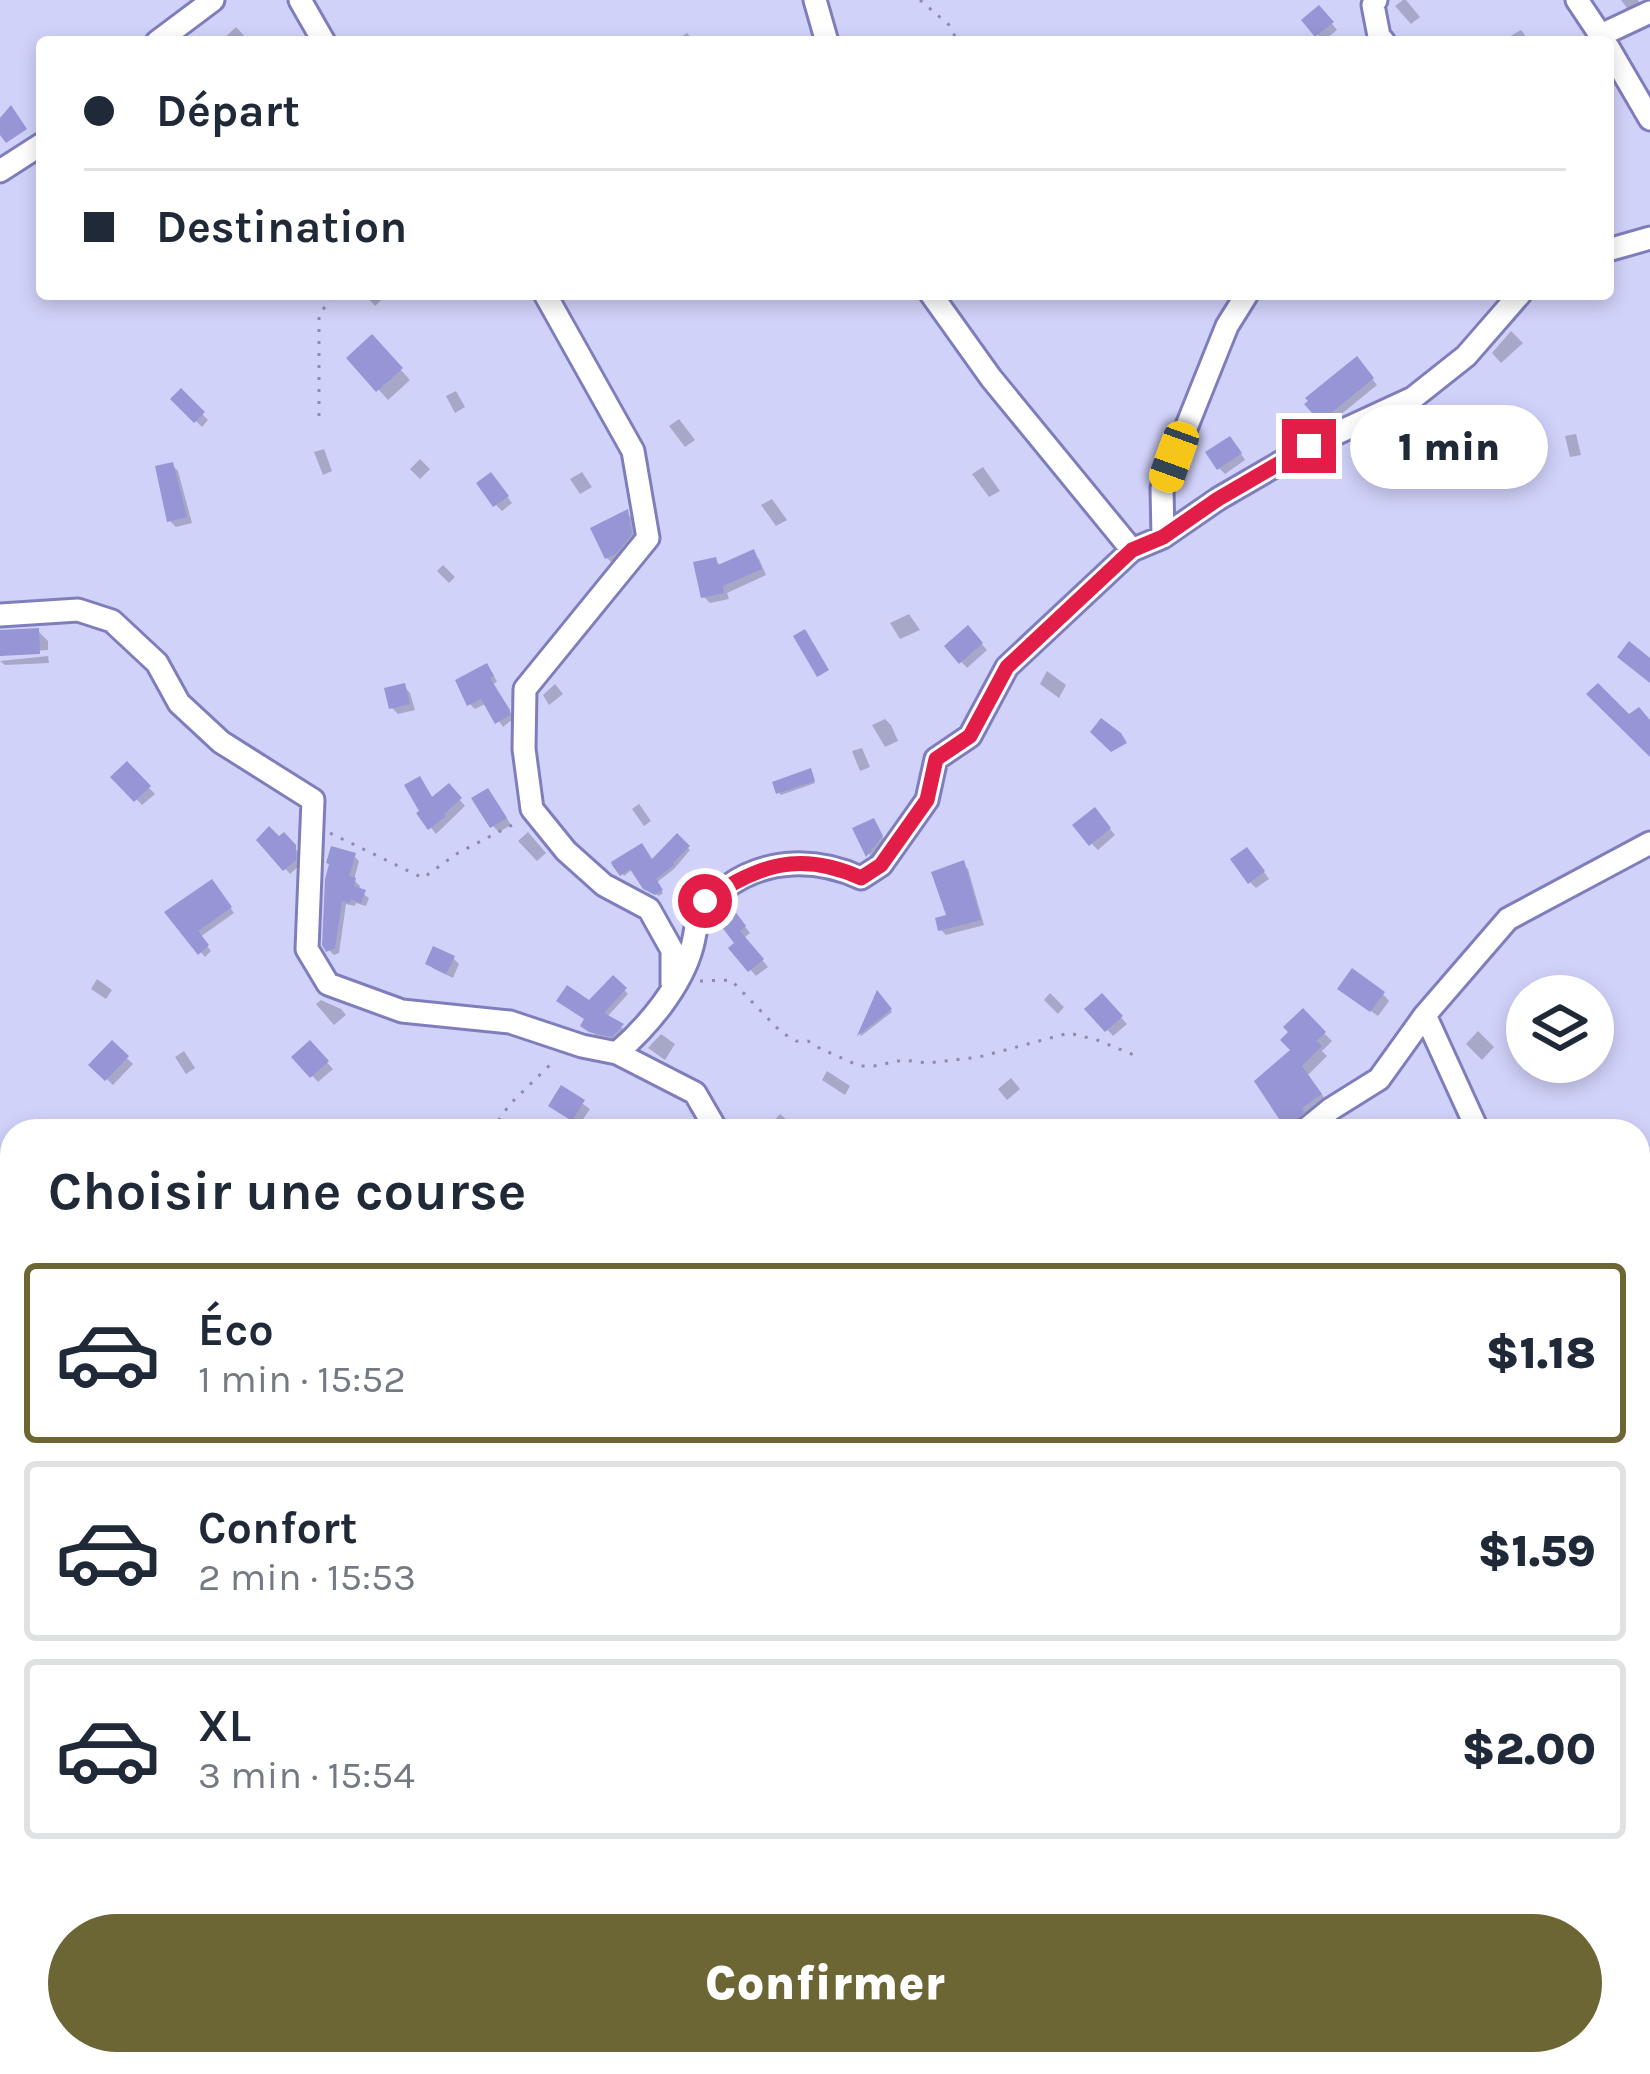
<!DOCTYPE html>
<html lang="fr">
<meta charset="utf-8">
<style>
body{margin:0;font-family:Karla,sans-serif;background:#f6f6f7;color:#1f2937;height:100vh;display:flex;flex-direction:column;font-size:45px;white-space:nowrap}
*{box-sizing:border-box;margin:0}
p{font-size:39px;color:#747a83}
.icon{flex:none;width:66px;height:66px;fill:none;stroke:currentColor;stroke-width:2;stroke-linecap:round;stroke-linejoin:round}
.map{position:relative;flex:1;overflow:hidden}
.panel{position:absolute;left:0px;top:1119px;width:1650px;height:957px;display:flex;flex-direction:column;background:#fff;border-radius:36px 36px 0 0;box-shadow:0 6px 18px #0003}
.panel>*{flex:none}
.hud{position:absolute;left:36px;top:36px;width:1578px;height:264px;border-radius:12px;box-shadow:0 6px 18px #0003;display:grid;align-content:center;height:264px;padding:0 48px;background:#fff}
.fabs{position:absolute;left:1506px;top:975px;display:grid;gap:24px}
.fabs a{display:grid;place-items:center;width:108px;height:108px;border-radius:50%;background:#fff;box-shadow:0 6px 18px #0003;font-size:60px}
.end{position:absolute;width:54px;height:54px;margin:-27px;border:15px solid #e11d48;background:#fff;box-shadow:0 0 0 6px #fff}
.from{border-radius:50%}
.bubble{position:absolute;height:84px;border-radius:42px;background:#fff;box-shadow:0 6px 18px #0003;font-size:39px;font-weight:800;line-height:84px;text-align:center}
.car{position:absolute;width:36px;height:72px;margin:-36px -18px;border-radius:15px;box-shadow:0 0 9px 3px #0007;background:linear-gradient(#f5c518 24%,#345 0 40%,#f5c518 0 76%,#345 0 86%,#f5c518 0)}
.hud b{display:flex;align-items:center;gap:42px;height:114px;font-size:45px}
.hud b+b{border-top:3px solid #e0e1e3}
.hud i{width:30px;height:30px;background:#1f2937}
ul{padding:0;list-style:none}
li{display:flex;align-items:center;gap:36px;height:180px;margin:0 24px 18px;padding:0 24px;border:6px solid #e0e1e3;border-radius:12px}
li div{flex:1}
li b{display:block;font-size:45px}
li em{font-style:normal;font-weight:800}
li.selected{border-color:#6b6633}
li>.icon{width:108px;height:108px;stroke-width:1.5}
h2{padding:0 48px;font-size:54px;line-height:144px}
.action{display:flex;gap:24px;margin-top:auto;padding:24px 48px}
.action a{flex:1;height:138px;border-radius:72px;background:#6b6633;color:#fff;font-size:48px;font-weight:800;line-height:138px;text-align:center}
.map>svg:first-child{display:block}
.shadow{fill:#0003}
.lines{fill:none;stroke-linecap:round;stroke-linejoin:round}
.river{stroke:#3e8fab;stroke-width:33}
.building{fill:#9695d5}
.street-casing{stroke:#7f7ebc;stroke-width:27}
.path{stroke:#8c8cae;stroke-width:3;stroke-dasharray:3 9;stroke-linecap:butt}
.street{stroke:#fff;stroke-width:21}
.route{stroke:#e11d48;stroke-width:15}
</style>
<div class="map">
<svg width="1650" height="2074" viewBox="0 0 1650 2074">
<rect width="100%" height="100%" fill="#d1d2fa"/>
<!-- shadow -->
<path class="shadow" d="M1403 0H1406L1420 17 1411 24 1395 6Z
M1621 0H1638L1641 6 1630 12Z
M1325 15 1337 30 1323 41 1305 20Z
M236 27 250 42H220Z
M1521 30 1530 42H1500Z
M687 33 695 42H673Z
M364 294H387L375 306Z
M1511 331 1523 343 1501 363 1492 353Z
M372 338 410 380 388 400 350 358Z
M1362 366 1377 385 1328 425 1309 404Z
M456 391 465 407 455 413 446 396Z
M181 392 208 420 202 427 174 399Z
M679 419 695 440 685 447 669 426Z
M1576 434 1581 455 1570 457 1565 436Z
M1236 446 1245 460 1225 474 1219 468Z
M324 449 332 471 323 475 314 452Z
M420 459 430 469 420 479 410 469Z
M172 465 178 471 192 523 176 527 170 521Z
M983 467 1000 491 989 497 972 474Z
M582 472 592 487 580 494 570 479Z
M497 482 512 503 502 511 496 505Z
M772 499 787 520 776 526 761 505Z
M627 513 637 523 641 545 617 568 607 558Z
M753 552 759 559 766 575 727 593 729 599 710 603 704 597 715 560 721 566Z
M443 565 455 577 449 583 437 571Z
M909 614 920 630 900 639 890 623Z
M968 629 987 650 967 668 948 647Z
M38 631 48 641V650L0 653V633Z
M48 656 49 663 5 665 0 661Z
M1047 671 1066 685 1059 698 1040 684Z
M492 672 497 682 493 684 514 718 503 727 487 703 475 709 470 704Z
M555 684 563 694 549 705 543 695Z
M404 686 410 693 415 710 398 714 392 708Z
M885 719 891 725 898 741 885 747 872 725Z
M862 748 870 767 860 771 852 751Z
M127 765 155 794 142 805 115 777Z
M812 773 815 783 781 795 779 793Z
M420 779 434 800 449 787 465 806 436 834 420 814Z
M493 797 511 825 499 832 493 826Z
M639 804 651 821 644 826 632 809Z
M1100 817 1115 835 1098 850 1092 844Z
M874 822 887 844 873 861 856 830Z
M528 832 546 853 537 861 518 841Z
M284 836 300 854V865L290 874 260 840H279Z
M677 837 690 850 674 869 656 883 663 893 659 896 649 890 633 869 624 876 615 863H652Z
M354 856 359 861 354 880 360 886 359 891 369 898 366 906 356 903 355 906 346 904 339 953 334 955 329 950Z
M1253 857 1269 879 1256 888 1250 882Z
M963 864 968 869 984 925 946 935 941 930 950 917Z
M216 888 234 913 200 937 211 951 205 957 168 912Z
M738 917 750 933 744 938 768 967 756 976 732 949 738 944Z
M453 958 459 964 453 978 434 969 428 963Z
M97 979 112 990 106 999 91 989Z
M613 979 628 994 606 1018 626 1030 617 1039 596 1035 587 1030 590 1004Z
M1050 993 1064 1007 1058 1014 1044 1000Z
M1347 994H1383L1389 1001 1378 1016Z
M878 995 892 1012 861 1036 860 1035Z
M1102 997 1127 1024 1113 1036 1089 1009Z
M321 1000 341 1009 346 1015 334 1025 316 1004Z
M1303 1012 1332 1041 1322 1051 1327 1056 1308 1075 1328 1103 1301 1131H1292L1258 1082 1294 1050Z
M1478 1031 1494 1047 1482 1060 1466 1044Z
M661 1034 675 1044 665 1060 648 1048Z
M112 1044 133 1064 113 1085 92 1065Z
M310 1044 333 1069 318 1082 295 1057Z
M184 1051 195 1068 186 1074 175 1057Z
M827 1071 850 1086 845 1095 822 1080Z
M1011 1078 1020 1089 1007 1100 998 1089Z
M562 1089 590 1109 579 1125 558 1112Z
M780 1114 798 1130 797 1131H765Z
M1638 1242 1648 1254 1638 1262Z"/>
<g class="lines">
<!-- river -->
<path class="river" d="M0 1636 12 1635
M1343 2064 1358 2074"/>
</g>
<!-- building -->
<path class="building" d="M1319 5 1334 22 1315 37 1301 20Z
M11 105 27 129 6 143 0 135V118Z
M372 334 403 368 376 392 346 358Z
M1357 356 1374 378 1320 422 1304 404 1308 401 1305 398Z
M181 388 205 412 194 423 170 399Z
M1230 436 1242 453 1217 470 1205 452Z
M173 462 187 517 167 522 155 466Z
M491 472 509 496 493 507 476 483Z
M628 509 632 534 616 554 605 559 590 528Z
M754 549 762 569 723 586 724 593 701 598 693 562 716 557 718 565Z
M968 625 983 643 959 664 944 646Z
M39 628 40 654 0 656V630Z
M805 629 829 670 817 677 793 636Z
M1629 641 1650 658V683L1617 657Z
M487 663 494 676 490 678 510 710V715L495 724 481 699 467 706 455 680Z
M405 683 410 704 389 709 384 688Z
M1598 683 1629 714 1639 707 1650 720V757L1586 694Z
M1101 718 1121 733 1127 743 1111 752 1090 732Z
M127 761 151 786 134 802 110 777Z
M811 768 815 781 776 794 772 782Z
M420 776 432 797 449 783 462 798 444 814 446 816 428 830 416 813 419 811 404 785Z
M488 788 507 818 490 828 471 798Z
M1095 807 1111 828 1089 846 1072 825Z
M874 818 883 836 866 857 852 828Z
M269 826 279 836 284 832 296 845V860L283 871 256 840Z
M677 833 690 846 673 863 674 865 656 879 663 890 655 895 643 889 630 869 620 876 612 865 611 862 642 843 652 859Z
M331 846 356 853 349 876 356 878 354 886 366 890 361 903 351 899 350 903 342 901 335 948 326 952 322 945 325 879 329 864 326 863Z
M1247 847 1265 871 1248 884 1230 859Z
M964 860 981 920 938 931 935 918 946 915 931 872Z
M212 879 232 907 198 931 209 945 198 955 164 912Z
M732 907 746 926 740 931 764 959 748 972 728 948 734 943 715 918Z
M433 946 455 956 446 974 425 964Z
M1352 968 1385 992 1370 1012 1337 989Z
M613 975 627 988 604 1013 624 1024 612 1037 589 1032 580 1026 584 1019 556 1001 567 985 589 1000Z
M877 990 892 1009 857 1036Z
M1102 993 1123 1016 1105 1032 1084 1009Z
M1303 1008 1326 1032 1316 1041 1322 1046 1302 1066 1322 1094 1302 1108 1304 1112 1287 1131 1254 1081 1290 1050 1280 1040 1288 1032 1283 1027Z
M112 1040 129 1056 105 1081 88 1065Z
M310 1040 329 1061 310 1078 291 1057Z
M561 1085 585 1100 572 1121 548 1106Z"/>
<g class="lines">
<!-- street casing -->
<g class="street-casing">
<path id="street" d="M300 0 324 42
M815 0 827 42
M1376 0 1373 5 1379 36 1384 42
M1577 0 1605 42
M1601 35 1650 12
M157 42 213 0
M1608 47 1650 119
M0 171 42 144
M1608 250 1650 238
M545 294 633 451 648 538 525 689 524 749 532 809 566 851 604 885 649 909 672 950V984
M931 294 991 378 1132 550
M1163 537 1162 488 1227 326 1247 294
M0 615 78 610 112 621 157 663 179 703 221 742 313 800 307 949 328 984 402 1011 510 1022 582 1046 617 1053 695 1093 717 1131
M1425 1015 1478 1131
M617 1053C648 1026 681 987 692 947 696 933 696 915 705 902 710 896 721 890 728 886 768 858 817 858 861 878L881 865 927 800 936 759 970 736 1007 667 1132 550 1163 537 1218 499 1309 446 1413 398 1466 356 1520 294
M1304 1131 1331 1109 1379 1079 1425 1015 1508 919 1650 843
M0 1423 12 1420
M1638 1489 1642 1493 1650 1492
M0 1876 12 1883
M1638 1919 1650 1915
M121 2064V2074
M650 2064 651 2074
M1278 2074 1307 2064"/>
</g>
<!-- path -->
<path class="path" d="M920 0 949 25 958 42
M319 416V315L334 294
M330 833 423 878 458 853 516 823
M700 981 731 980 781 1032 796 1041H808L821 1049 860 1066H874L903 1060 928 1063 979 1057 1069 1033 1097 1040 1139 1057
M495 1131 494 1127 510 1104 554 1061"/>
<!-- street -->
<use href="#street" class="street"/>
</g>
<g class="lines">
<!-- route -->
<path class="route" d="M705 901C757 865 800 850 861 878L881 865 927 800 936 759 970 736 1007 667 1132 550 1163 537 1218 499 1309 446"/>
</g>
</svg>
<div class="fabs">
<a><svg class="icon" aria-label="layers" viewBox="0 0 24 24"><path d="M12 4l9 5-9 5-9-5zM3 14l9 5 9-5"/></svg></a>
</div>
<i class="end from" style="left:705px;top:901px"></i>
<i class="end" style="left:1309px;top:446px"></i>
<div class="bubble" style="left:1350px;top:405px;width:198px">1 min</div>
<i class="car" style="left:1174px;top:457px;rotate:200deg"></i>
<div class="hud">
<b><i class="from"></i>Départ</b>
<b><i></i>Destination</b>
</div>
<section class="panel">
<h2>Choisir une course</h2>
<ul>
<li class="selected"><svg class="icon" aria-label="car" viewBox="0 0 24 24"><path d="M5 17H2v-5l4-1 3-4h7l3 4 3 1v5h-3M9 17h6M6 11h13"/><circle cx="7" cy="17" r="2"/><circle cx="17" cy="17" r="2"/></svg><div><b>Éco</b><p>1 min · 15:52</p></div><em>$1.18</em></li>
<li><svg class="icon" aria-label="car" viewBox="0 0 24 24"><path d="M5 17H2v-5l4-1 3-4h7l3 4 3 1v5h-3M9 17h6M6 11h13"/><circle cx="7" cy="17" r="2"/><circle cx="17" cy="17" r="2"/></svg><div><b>Confort</b><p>2 min · 15:53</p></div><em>$1.59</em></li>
<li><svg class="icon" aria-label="car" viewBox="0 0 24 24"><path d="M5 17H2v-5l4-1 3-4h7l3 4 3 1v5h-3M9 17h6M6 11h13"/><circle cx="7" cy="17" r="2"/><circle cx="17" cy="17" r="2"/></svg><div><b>XL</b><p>3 min · 15:54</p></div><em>$2.00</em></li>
</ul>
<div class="action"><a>Confirmer</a></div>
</section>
</div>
